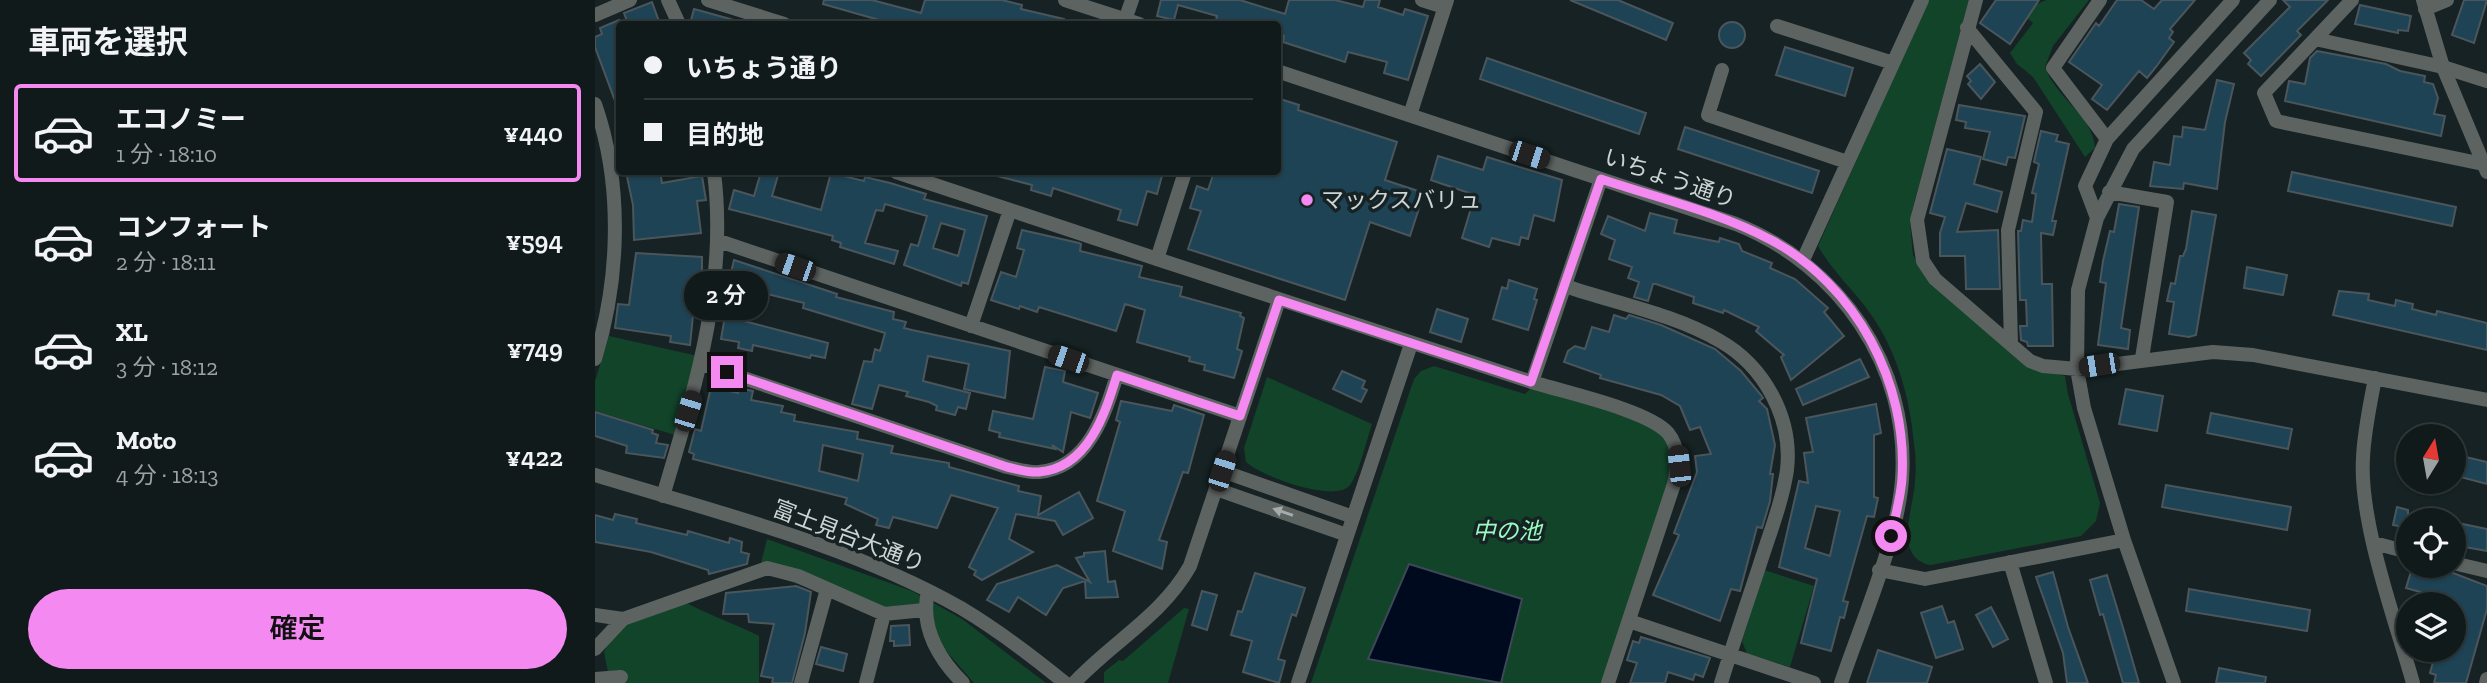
<!DOCTYPE html>
<html lang="ja">
<meta charset="utf-8">
<style>
body{margin:0;font-family:"Zilla Slab","Noto Sans JP",serif;background:#192323;color:#f1f3f6;height:100vh;display:flex;flex-direction:column;font-size:26px;white-space:nowrap}
*{box-sizing:border-box;margin:0}
p{font-size:23px;color:#9ca1a2}
.icon{flex:none;width:38px;height:38px;fill:none;stroke:currentColor;stroke-width:2;stroke-linecap:round;stroke-linejoin:round}
.map{position:relative;flex:1;overflow:hidden}
.side{display:flex;flex-direction:column;background:#101a1a;width:595px}
.side>*{flex:none}
.hud{position:absolute;left:21px;top:21px;width:665px;height:154px;border-radius:7px;box-shadow:0 2px 5px #0004,0 0 0 2px #303839;display:grid;align-content:center;height:154px;padding:0 28px;background:#101a1a}
.needle{width:46px;rotate:11deg}
.controls{position:absolute;left:1801px;top:424px;display:grid;gap:14px}
.controls a{display:grid;place-items:center;width:70px;height:70px;border-radius:50%;background:#101a1a;box-shadow:0 2px 5px #0004,0 0 0 2px #303839;font-size:35px}
.end{position:absolute;width:32px;height:32px;margin:-16px;border:9px solid #f389f1;background:#111;box-shadow:0 0 0 4px #111}
.from{border-radius:50%}
.bubble{position:absolute;height:49px;border-radius:24px;background:#101a1a;box-shadow:0 2px 5px #0004,0 0 0 2px #303839;font-size:23px;font-weight:600;line-height:49px;text-align:center}
.car{position:absolute;width:21px;height:42px;margin:-21px -10px;border-radius:9px;box-shadow:0 0 5px 2px #0007;background:linear-gradient(#222 24%,#8ab4d8 0 40%,#222 0 76%,#8ab4d8 0 86%,#222 0)}
.hud b{display:flex;align-items:center;gap:24px;height:66px;font-size:26px}
.hud b+b{border-top:2px solid #303839}
.hud i{width:18px;height:18px;background:#f1f3f6}
ul{padding:0;list-style:none}
li{display:flex;align-items:center;gap:21px;height:98px;margin:0 14px 10px;padding:0 14px;border:4px solid transparent;border-radius:7px}
li div{flex:1}
li b{display:block;font-size:26px}
li em{font-style:normal;font-weight:600}
li.selected{border-color:#f389f1}
li>.icon{width:63px;height:63px;stroke-width:1.5}
h2{padding:0 28px;font-size:32px;line-height:84px}
.primary-button{display:flex;gap:14px;margin-top:auto;padding:14px 28px}
.primary-button a{flex:1;height:80px;border-radius:42px;background:#f389f1;color:#111;font-size:28px;font-weight:600;line-height:80px;text-align:center}
main{display:flex;flex:1;min-height:0}
.map>svg:first-child{display:block}
.green{fill:#12442a}
.water{fill:#000a1f;stroke:#3d4756;stroke-width:2}
.building{fill:#1e4354;stroke:#4b565c;stroke-width:2;fill-rule:evenodd}
.lines{fill:none;stroke-linecap:round;stroke-linejoin:round}
.minor{stroke:#5d6361;stroke-width:14}
.tertiary{stroke:#5d6361;stroke-width:14}
.oneway{fill:#a5acac}
.route{stroke:#f389f1;stroke-width:9}
.poi-dot{fill:#f389f1;stroke:#162223;stroke-width:2.5}
.labels{text-anchor:middle;stroke-width:7;stroke-linejoin:round;paint-order:stroke}
.street-label{font-size:23px;fill:#ccd4d5;stroke:#162223}
.poi-label{font-size:23px;fill:#ccd4d5;stroke:#162223;text-anchor:start}
.park-label{font-size:23px;font-style:italic;fill:#98fbbf;stroke:#162223}
</style>
<main>
<section class="side">
<h2>車両を選択</h2>
<ul>
<li class="selected"><svg class="icon" aria-label="car" viewBox="0 0 24 24"><path d="M5 17H2v-5l4-1 3-4h7l3 4 3 1v5h-3M9 17h6M6 11h13"/><circle cx="7" cy="17" r="2"/><circle cx="17" cy="17" r="2"/></svg><div><b>エコノミー</b><p>1 分 · 18:10</p></div><em>¥440</em></li>
<li><svg class="icon" aria-label="car" viewBox="0 0 24 24"><path d="M5 17H2v-5l4-1 3-4h7l3 4 3 1v5h-3M9 17h6M6 11h13"/><circle cx="7" cy="17" r="2"/><circle cx="17" cy="17" r="2"/></svg><div><b>コンフォート</b><p>2 分 · 18:11</p></div><em>¥594</em></li>
<li><svg class="icon" aria-label="car" viewBox="0 0 24 24"><path d="M5 17H2v-5l4-1 3-4h7l3 4 3 1v5h-3M9 17h6M6 11h13"/><circle cx="7" cy="17" r="2"/><circle cx="17" cy="17" r="2"/></svg><div><b>XL</b><p>3 分 · 18:12</p></div><em>¥749</em></li>
<li><svg class="icon" aria-label="car" viewBox="0 0 24 24"><path d="M5 17H2v-5l4-1 3-4h7l3 4 3 1v5h-3M9 17h6M6 11h13"/><circle cx="7" cy="17" r="2"/><circle cx="17" cy="17" r="2"/></svg><div><b>Moto</b><p>4 分 · 18:13</p></div><em>¥422</em></li>
</ul>
<div class="primary-button"><a>確定</a></div>
</section>
<div class="map">
<svg width="1892" height="683" viewBox="0 0 1892 683">
<rect width="100%" height="100%" fill="#162223"/>
<!-- green -->
<path class="green" d="M1333 0H1374L1318 207 1315 222 1318 255 1335 283 1432 367 1470 376 1473 394 1505 503 1501 521 1486 536 1336 565C1297 558 1319 507 1320 481 1321 469 1321 456 1319 444 1315 397 1301 347 1272 309 1256 288 1236 269 1223 246Z
M1451 0H1494L1458 46 1450 67C1460 97 1498 116 1500 148L1490 157 1438 77 1422 64 1415 53 1438 23 1425 12Z
M14 336 103 356 80 435 0 411V381Z
M839 366 930 394 935 389C969 399 1051 412 1071 441 1080 454 1077 468 1073 483L1006 683H716L819 379 826 371Z
M672 377 777 424C772 439 764 474 755 485 740 504 666 476 651 462L649 448Z
M172 539 317 591 367 619 451 683H379L345 644 329 610 283 611 164 571Z
M1169 570 1219 586 1195 667 1152 654 1147 641Z
M88 601C113 615 139 623 164 636V683H15L9 652 20 628Z
M589 608 594 609 573 683H509V672L524 660 528 661Z"/>
<!-- water -->
<path class="water" d="M814 564 927 599 906 683 773 659Z"/>
<!-- building -->
<path class="building" d="M229 0H277L326 13 330 0H407L427 5 426 9 469 19 468 24H298L228 4Z
M566 0H645L690 14 694 0H740L768 7 770 0H785L783 7 808 15 810 9 833 16 813 80 789 73 792 62 753 52 750 62 688 42 689 36 682 34V24H620L622 16 583 5 579 20 562 16Z
M975 0H1023L1078 23 1071 40Z
M1401 0H1444L1415 44 1385 23Z
M1522 0H1546L1559 9 1567 0H1600L1575 29 1578 32 1574 38 1579 42 1561 67 1552 78 1544 71 1512 110 1497 99 1507 85 1474 62 1501 23 1504 26Z
M1688 0H1733L1702 31 1706 35 1666 76 1653 64 1656 60 1649 53 1695 7Z
M1869 0H1892L1879 43 1857 35Z
M57 2 65 24H33L29 13Z
M1765 5 1816 16 1813 31 1803 30V33L1760 24Z
M99 9 139 20V24H95Z
M24 20V109H23L0 47V37L7 34 5 28Z
M1124 35a13 13 0 1 1 26 0a13 13 0 1 1-26 0Z
M1190 47 1258 68 1250 96 1181 75Z
M1722 51 1791 64 1805 71 1830 76 1829 82 1838 84 1843 98 1839 114 1850 116 1846 136 1690 101 1694 81 1710 84 1715 58Z
M892 58 1051 113 1044 134 885 79Z
M1385 64 1400 82 1386 99 1373 84 1376 81 1372 76Z
M1622 80 1639 84 1630 122 1622 189 1589 183 1588 189 1555 186 1559 162 1575 165 1579 136 1587 137 1588 127 1610 130Z
M682 98 704 105 703 110 802 142 790 180 829 193 815 236 775 222 750 300 593 249 606 211 595 208 602 186 613 190 619 172H682Z
M1364 105 1430 116 1420 158 1413 157 1411 165 1388 159 1395 132 1370 128 1371 122 1361 120Z
M1090 127 1224 171 1217 193 1083 149Z
M1446 131 1463 135 1461 141 1474 144 1457 221H1461L1458 235 1446 233 1447 284H1457L1458 346H1433L1432 342 1426 340 1425 326H1432L1431 300H1425L1423 231H1426L1428 220 1437 222 1441 194 1437 193 1444 164 1439 162Z
M1352 149 1386 157 1379 184 1407 192 1402 212 1371 203 1362 232 1403 230 1405 289H1371L1370 256H1345V233L1350 217 1335 213Z
M843 156 888 170 892 157 967 180 959 221 939 215 933 239 926 237 924 245 897 238 894 247 867 238 880 195 836 180Z
M31 172H65L67 183 107 176 111 200 102 201 106 233 39 240 38 205Z
M166 172H184L177 196 226 210 236 173 269 181 270 177 295 183 331 194 329 199 392 216 373 284 367 282 366 286 309 265 316 244 323 246 332 216 290 204 288 211 281 210 270 243 303 251 299 264 245 247 246 243 237 240 238 236 134 209 139 190 159 196ZM346 223 370 230 363 256 338 248Z
M403 172H568L562 194 552 191 542 225 523 220 526 210 458 188 456 196 436 190 437 185 402 176Z
M1697 172 1861 207 1857 226 1693 191Z
M1524 204 1544 207 1526 328 1535 330 1533 349 1503 345 1511 283 1505 282 1508 261 1515 231 1519 232Z
M1597 211 1621 215 1601 335 1594 337 1574 334 1579 302 1572 301 1576 283 1580 284 1585 256H1588L1591 249Z
M1055 213 1082 220 1079 233 1124 242 1125 238 1144 244 1147 251 1177 263 1175 268 1200 279 1233 308 1229 312 1249 336 1196 380 1186 357 1189 355 1161 331 1164 327 1129 310 1128 313 1098 303 1099 297 1061 284H1058L1053 301 1039 297 1044 282 1033 278 1037 267 1014 259 1020 240 1006 234 1013 216 1050 231Z
M427 230 484 243 486 244 485 251 547 266 544 277 587 287 585 296 646 313 645 316 649 318 642 349 647 351 639 378 609 370 610 365 594 361 595 357 542 342 550 310 530 304 521 331 444 307 442 312 425 306 424 309 396 300 406 272 421 277 429 250 422 248Z
M41 253 107 257V276H102L95 345 75 342 76 336 20 328 23 304 34 305Z
M139 260 242 294 241 297 299 312 298 319 311 322 309 328 317 330 415 351 410 398 369 389 374 364 333 356 328 381 375 393 371 409 363 407 360 415 341 410 342 406 334 402 311 396 313 392 284 385 277 409 257 404 269 361 277 362 280 349 285 351 290 333 208 308 209 303 164 292 162 297 154 295 149 321 233 343 230 358 216 355 215 358 158 345 157 351 143 348 144 342 126 339 130 316 137 317 142 292 132 289Z
M1652 267 1692 275 1688 295 1649 288Z
M914 280 942 289 939 299 942 300 933 330 898 319 907 287 912 289Z
M1744 291 1774 294 1773 300 1800 306 1801 300 1818 304 1817 309 1841 315 1842 311 1892 323V350L1738 315Z
M842 309 873 319 866 342 835 332Z
M1019 315 1031 319 1034 315 1066 325 1120 349 1146 371 1166 395 1168 398 1164 401 1172 409 1180 445 1175 474H1178L1175 501 1167 528 1162 527 1145 591 1136 589 1125 621 1058 595 1084 535 1079 533 1102 472 1100 456 1116 454 1105 427 1095 430 1085 406 1066 395 1005 378 1006 375 969 362 973 351 980 346 990 349 997 327 1014 332Z
M1265 359 1274 377 1208 405 1201 389Z
M450 367 470 371 468 382 503 393 495 418 476 412 468 452 457 445 460 449 404 437 405 433 394 430 398 411 438 419Z
M747 371 770 381 767 388 772 390 766 402 738 389Z
M116 387 143 393 144 388 158 391 156 400 188 406 186 412 200 415 199 421 263 432 262 439 298 446 296 453 354 463V467L424 486 423 491 446 496 443 515 484 492 498 518 468 535 460 521 421 514 414 539 438 552 387 580 379 575 381 571 374 567 403 508 356 495 342 528 298 517 294 528 281 525 283 519 250 504 252 498 98 459 99 454 94 452 100 429 106 431ZM228 445 268 454 263 481 224 471Z
M1531 389 1568 396 1562 431 1524 424Z
M526 401 577 411 579 405 609 415 593 473 588 472 564 540 572 542 567 569 518 551 530 511 502 501 525 422 521 420Z
M1281 404 1286 433 1279 435V497L1283 498 1279 517 1272 516 1248 601 1253 602 1249 618 1245 617 1236 651 1206 643 1222 579 1184 567 1204 481 1213 483 1209 453 1218 452 1211 418ZM1221 506 1245 511 1235 556 1210 548Z
M0 412 58 430 57 433 63 435 61 443 73 445 69 458 31 453 32 446 0 436Z
M1616 413 1697 429 1693 449 1612 433Z
M1858 454 1892 462V484L1858 475Z
M1571 485 1696 507 1692 530 1567 507Z
M1802 507 1813 510V528L1798 525Z
M20 514 42 519 41 523 92 535 93 531 134 543 135 538 147 542 146 552 154 554 152 564 114 574 113 570 56 552 0 542V515L18 520Z
M1858 522 1892 529V551L1858 545Z
M510 551 513 582 520 581 523 597 491 598 490 581 468 588 451 615 423 597 414 612 392 600 402 584 462 565 495 582 481 558 489 556V553Z
M1818 565 1853 571 1892 586V609L1871 683H1839L1841 675 1835 673 1838 662 1833 661 1837 649H1858V601L1811 588Z
M1458 572 1473 627 1493 683H1472L1468 653 1441 577Z
M660 573 710 588 701 616 697 614 683 659 690 661 684 683 648 672 657 641 636 635 643 611 647 612Z
M1512 575 1529 631 1544 683H1528L1508 614 1505 615 1495 580Z
M201 586 216 592 210 633 197 683H177L178 678 166 676 179 624 154 622 153 614H128L131 593Z
M1594 589 1715 610 1712 631 1591 611Z
M607 591 622 595 612 630 597 625Z
M1347 606 1353 623 1359 621 1368 649 1341 658 1326 613Z
M1396 607 1413 639 1398 647 1381 615Z
M314 625 315 645 299 646V641H295L296 626Z
M1046 637 1115 658 1108 677 1100 674 1098 680 1073 672 1070 683H1035L1042 663 1032 660 1038 641 1044 643Z
M226 647 252 654 248 671 221 664Z
M1283 650 1337 667 1332 683H1272Z
M1624 668 1671 677 1670 683H1621Z"/>
<g class="lines">
<!-- minor -->
<path class="minor" d="M73 0 84 24
M113 0 189 24
M827 0 849 7
M1381 0 1322 220 1328 261 1340 279 1435 361 1448 366 1482 369 1618 352 1658 355 1892 400
M1505 0 1458 68 1512 139
M1757 0 1669 93 1681 121 1888 164
M1830 9 1852 0
M0 15 35 0
M530 20 537 0
M1182 26 1298 63
M1372 28 1441 112 1413 230 1416 344
M1720 39 1848 67 1892 81
M1127 70 1113 115 1252 162
M0 104C28 184 25 279 0 359
M815 115 852 0
M301 172 562 259
M1514 192 1572 202 1547 358
M1502 218 1490 186 1512 139 1638 0
M124 241 645 416
M1208 260 1327 0
M970 286C1020 303 1079 314 1125 341 1169 366 1198 418 1192 470 1187 503 1174 535 1164 567 1151 606 1138 644 1126 683
M376 326 415 210
M107 364 412 467C422 469 434 473 444 472 493 468 510 414 522 375
M1780 378C1775 405 1769 432 1768 458 1764 522 1800 619 1818 683
M937 382C968 392 1053 410 1073 433 1085 448 1083 466 1079 484L1013 683
M627 471 758 517
M621 489 752 535
M68 496C100 388 133 285 119 172
M1779 543 1813 552
M1415 562 1451 683
M1858 563 1892 571
M1284 570 1330 579 1529 540
M333 591C325 627 343 658 368 683
M289 614 329 610
M0 615 28 619
M1034 621 1219 683
M0 649 28 619 172 568 203 576 289 614 271 683
M0 679 26 677
M206 683 232 589
M1579 683 1529 540 1489 408 1482 369 1483 290 1502 218 1538 149 1675 0
M1891 683 1892 679"/>
<!-- tertiary -->
<path class="tertiary" d="M470 0 544 24
M1828 0 1848 67 1892 172
M682 71 1141 224C1244 265 1315 366 1307 479 1303 540 1266 623 1246 683
M590 172 562 259 937 382 1006 179
M0 475C123 513 253 544 366 608 403 630 437 656 470 683
M479 683C517 642 567 616 595 566L684 300
M703 683 816 344"/>
</g>
<!-- one-way arrows -->
<defs><path id="oneway-solid" d="M-6-.8H1V-3.2L6.5 0L1 3.2V.8H-6Z" transform="scale(1.75)"/></defs>
<use class="oneway" href="#oneway-solid" transform="translate(688 512) rotate(-161)"/>
<g class="lines">
<!-- route -->
<path class="route" d="M132 372 412 467C422 469 434 473 444 472 493 468 510 414 522 375L645 416 684 300 936 382 1006 179C1062 198 1124 212 1176 240 1261 285 1313 383 1307 478 1306 497 1300 517 1296 536"/>
</g>
<!-- markers -->
<circle class="poi-dot" cx="712" cy="200" r="7"/>
<g class="labels">
<!-- street labels -->
<g class="street-label">
<text transform="translate(1075 178) rotate(19)" y="8">いちょう通り</text>
<text transform="translate(254 536) rotate(21)" y="8">富士見台大通り</text>
</g>
<!-- poi labels -->
<g class="poi-label">
<text x="726" y="208">マックスバリュ</text>
</g>
<!-- park labels -->
<g class="park-label">
<text x="912" y="539">中の池</text>
</g>
</g>
</svg>
<div class="controls">
<a><svg class="needle" viewBox="-14 -14 28 28"><path d="M0-13l5 13h-10z" fill="#e53935"/><path d="M0 13l5-13h-10z" fill="#9ca1a2"/></svg></a>
<a><svg class="icon" aria-label="locate" viewBox="0 0 24 24"><circle cx="12" cy="12" r="6"/><path d="M12 2v4M12 18v4M2 12h4M18 12h4"/></svg></a>
<a><svg class="icon" aria-label="layers" viewBox="0 0 24 24"><path d="M12 4l9 5-9 5-9-5zM3 14l9 5 9-5"/></svg></a>
</div>
<i class="end from" style="left:1296px;top:536px"></i>
<i class="end" style="left:132px;top:372px"></i>
<div class="bubble" style="left:89px;top:271px;width:84px">2 分</div>
<i class="car" style="left:934px;top:155px;rotate:108deg"></i>
<i class="car" style="left:200px;top:267px;rotate:289deg"></i>
<i class="car" style="left:473px;top:359px;rotate:289deg"></i>
<i class="car" style="left:1504px;top:365px;rotate:261deg"></i>
<i class="car" style="left:93px;top:411px;rotate:17deg"></i>
<i class="car" style="left:1084px;top:466px;rotate:354deg"></i>
<i class="car" style="left:627px;top:471px;rotate:18deg"></i>
<div class="hud">
<b><i class="from"></i>いちょう通り</b>
<b><i></i>目的地</b>
</div>
</div>
</main>
